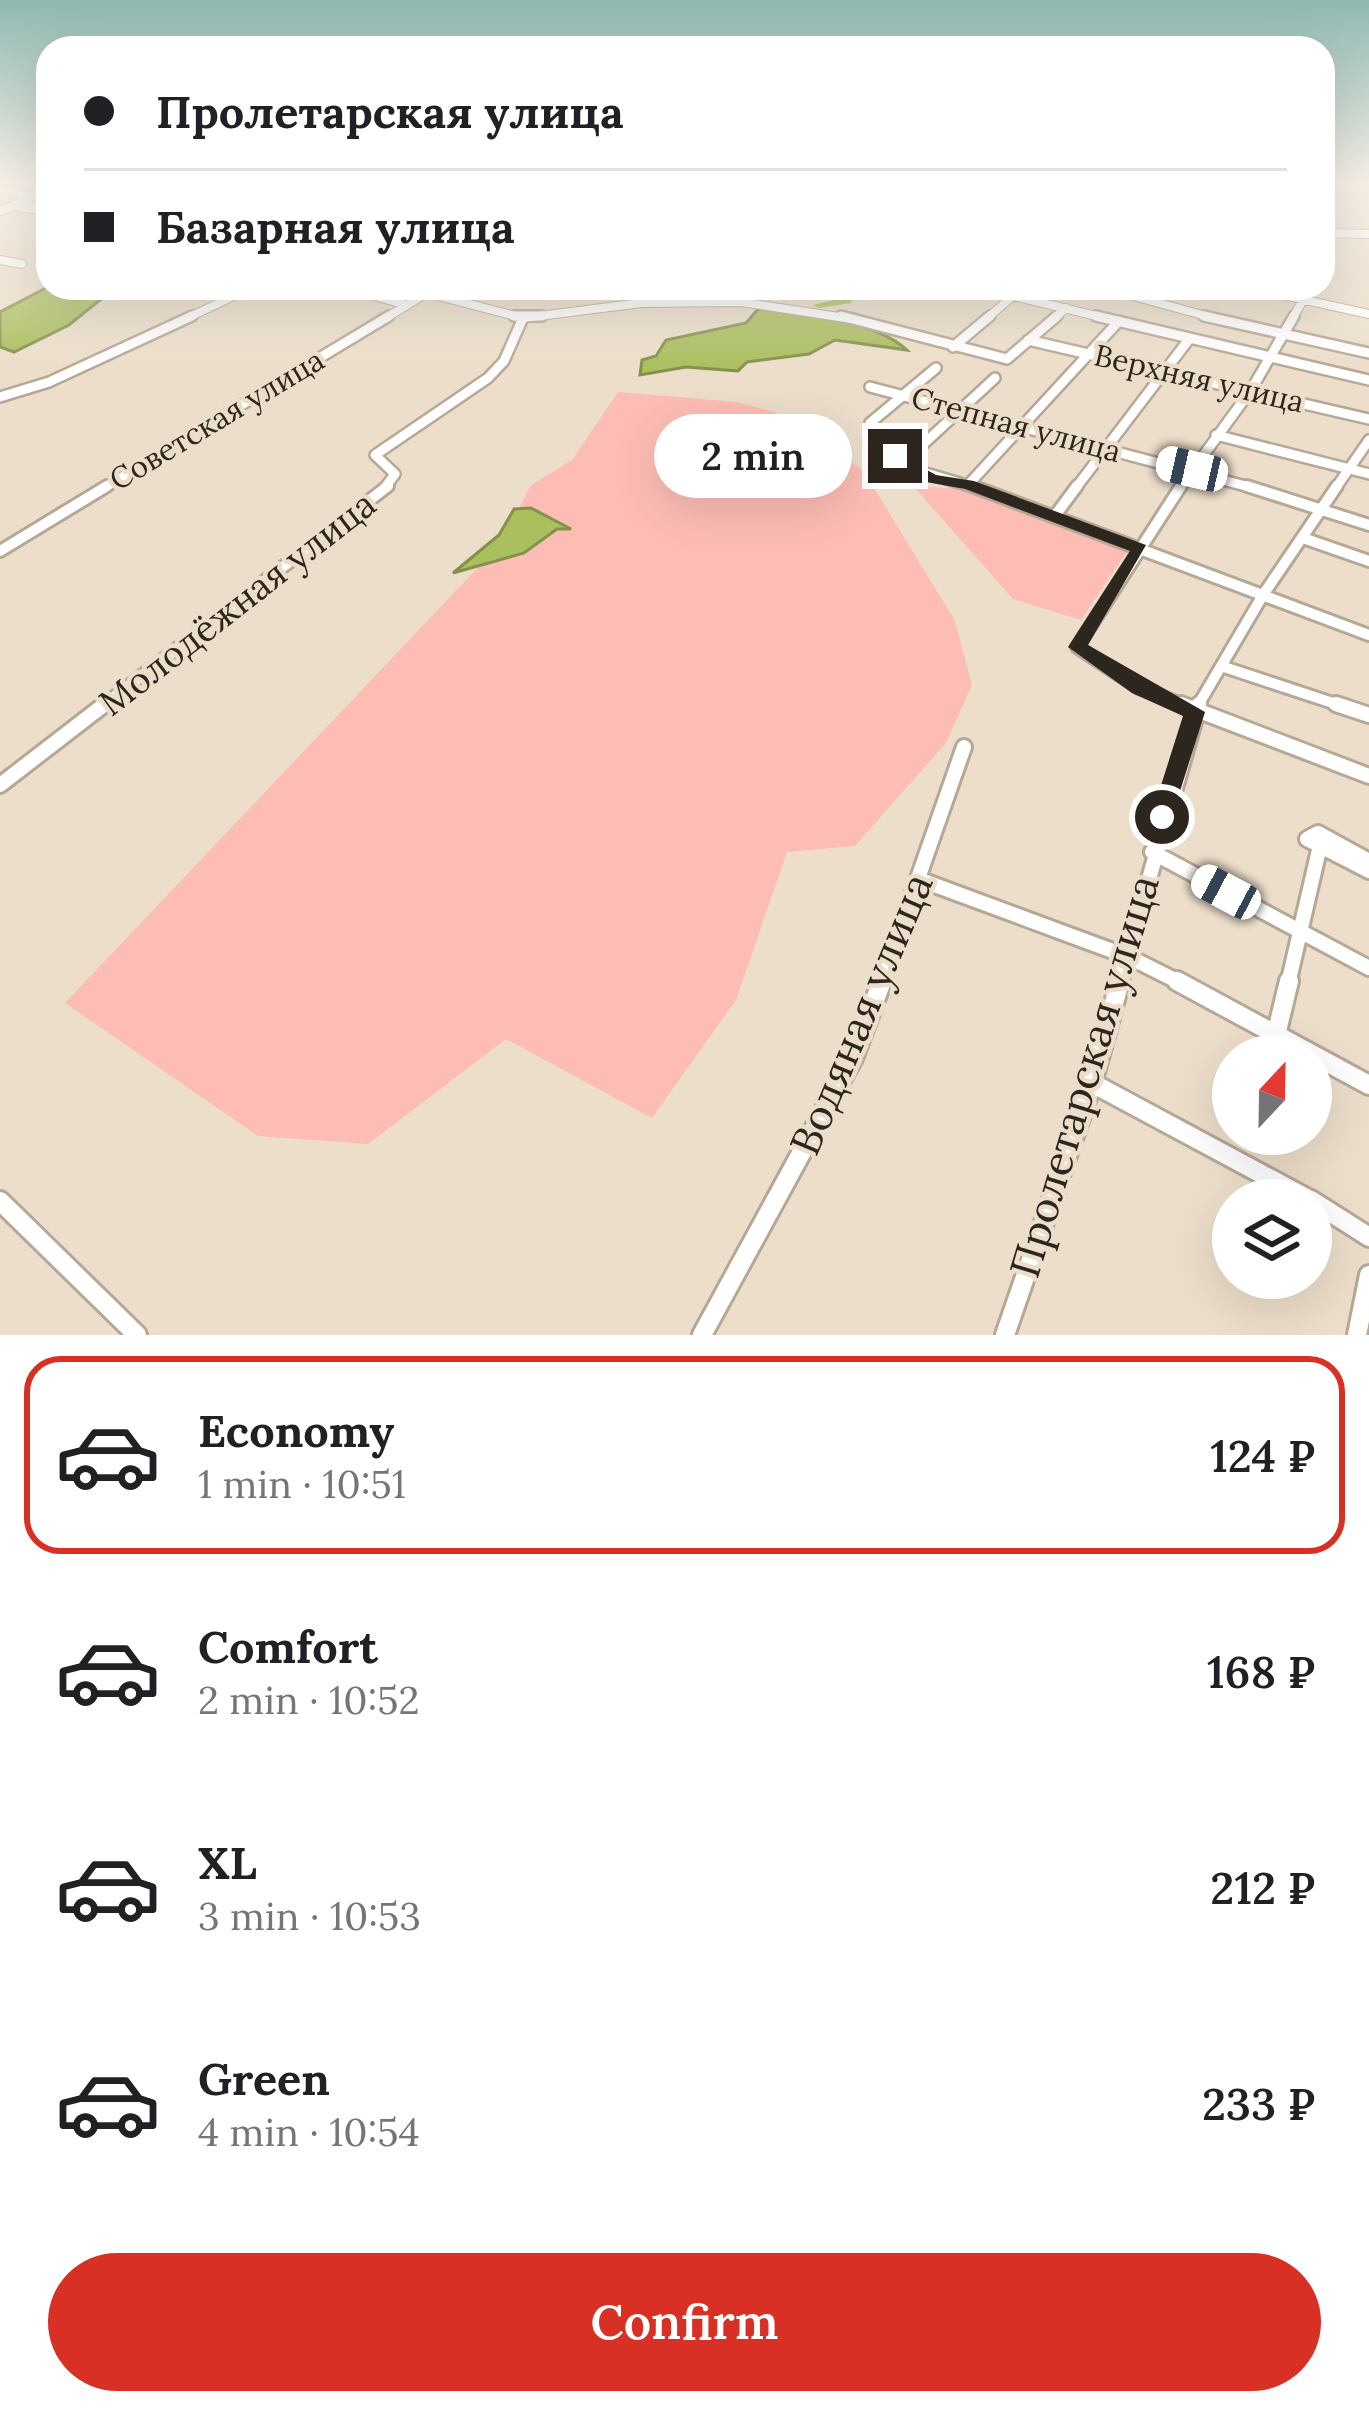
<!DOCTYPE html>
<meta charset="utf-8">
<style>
body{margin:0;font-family:Lora,serif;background:#f2f2f2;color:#202124;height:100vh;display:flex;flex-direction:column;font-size:45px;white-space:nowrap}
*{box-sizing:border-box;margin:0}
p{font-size:39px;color:#757577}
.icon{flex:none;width:66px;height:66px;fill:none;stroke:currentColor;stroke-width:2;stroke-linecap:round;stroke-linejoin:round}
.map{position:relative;height:1335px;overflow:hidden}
.panel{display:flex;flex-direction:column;background:#fff;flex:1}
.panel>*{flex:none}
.banner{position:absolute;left:36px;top:36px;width:1299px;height:264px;border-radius:36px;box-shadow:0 12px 48px #0002;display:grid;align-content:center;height:264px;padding:0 48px;background:#fff}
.needle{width:78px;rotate:22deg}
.tools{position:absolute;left:1212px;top:1035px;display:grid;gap:24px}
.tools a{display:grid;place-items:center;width:120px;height:120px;border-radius:50%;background:#fff;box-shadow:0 12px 48px #0002;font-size:60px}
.end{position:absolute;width:54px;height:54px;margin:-27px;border:15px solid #2c261f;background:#fff;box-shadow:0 0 0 6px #fff}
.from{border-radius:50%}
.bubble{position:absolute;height:84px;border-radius:42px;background:#fff;box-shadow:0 12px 48px #0002;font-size:39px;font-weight:600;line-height:84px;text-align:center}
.car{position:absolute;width:36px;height:72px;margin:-36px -18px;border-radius:15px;box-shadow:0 0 9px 3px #0007;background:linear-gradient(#fff 24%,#345 0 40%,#fff 0 76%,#345 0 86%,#fff 0)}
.banner b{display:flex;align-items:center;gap:42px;height:114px;font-size:45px}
.banner b+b{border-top:3px solid #e0e0e0}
.banner i{width:30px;height:30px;background:#202124}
ul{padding:21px 0 0;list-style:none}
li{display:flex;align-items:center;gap:36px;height:198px;margin:0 24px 18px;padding:0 24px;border:6px solid transparent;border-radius:36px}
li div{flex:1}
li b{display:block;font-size:45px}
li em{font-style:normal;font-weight:600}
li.selected{border-color:#d93025}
li>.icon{width:108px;height:108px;stroke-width:1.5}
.action{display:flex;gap:24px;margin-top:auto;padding:24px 48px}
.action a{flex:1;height:138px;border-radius:72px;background:#d93025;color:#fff;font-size:48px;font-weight:600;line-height:138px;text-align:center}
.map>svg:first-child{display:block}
.green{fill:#fdbdb4}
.water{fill:#aabf5e;stroke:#84914b;stroke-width:3}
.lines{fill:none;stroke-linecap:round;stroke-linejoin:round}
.stream{stroke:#84914b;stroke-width:3}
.river{fill:#aabf5e;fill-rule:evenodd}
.minor-far4-casing{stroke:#b7a896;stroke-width:10}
.minor-far3-casing{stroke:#b7a896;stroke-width:14}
.minor-far2-casing{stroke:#b7a896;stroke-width:16}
.minor-far1-casing{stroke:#b7a896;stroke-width:20}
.minor-casing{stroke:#b7a896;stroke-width:24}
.minor-far4{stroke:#fff;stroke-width:8}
.minor-far3{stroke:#fff;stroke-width:9}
.minor-far2{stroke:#fff;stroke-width:10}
.minor-far1{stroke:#fff;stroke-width:14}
.minor{stroke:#fff;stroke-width:18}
.route{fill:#2c261f}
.labels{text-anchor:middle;stroke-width:9;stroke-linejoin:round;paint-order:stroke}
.far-street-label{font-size:30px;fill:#2c261f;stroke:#ecdeca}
.street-label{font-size:36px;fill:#2c261f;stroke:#ecdeca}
.near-street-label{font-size:42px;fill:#2c261f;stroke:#ecdeca}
</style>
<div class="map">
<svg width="1369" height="1335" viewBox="0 0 1369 1335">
<rect width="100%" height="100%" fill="#ecdeca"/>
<!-- green -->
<path class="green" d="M618 392 736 402 774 412 863 470 955 621 972 685 946 743 855 846 787 852 736 1000 652 1118 506 1039 368 1144 258 1136 65 1003 505 539 530 486 572 460Z
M913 486 964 489 1128 550 1081 620 1013 599Z"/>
<!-- water -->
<path class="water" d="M48 287 115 288 69 325 14 352 0 347V312Z
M759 308C801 309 878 323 907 350L835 340 809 354 747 362 738 371 686 367 640 375 642 360 656 356 666 340 746 323Z
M531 508 571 529H557L524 553 453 573 499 535 514 509Z"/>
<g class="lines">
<!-- stream -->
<path class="stream" d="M34 183 48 185"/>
<!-- river -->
<path class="river" d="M843 288H855L851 303 819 308 813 305 842 298Z"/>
<!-- minor-far4 casing -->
<g class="minor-far4-casing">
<path id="minor-far4" d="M0 190 32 197
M13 206 48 211
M0 211 48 191
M1323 233 1369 234
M1323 251V265
M0 260 22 264
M347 288 406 305
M1104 288 1217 319
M1251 288 1369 314
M427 293 523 318 641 303 741 302 708 288
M741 302 852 319
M185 319 251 288
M384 319 435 288
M986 319 1013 296 1109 319
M1054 319 1066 308
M1292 319 1310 288"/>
</g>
<!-- minor-far3 casing -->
<g class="minor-far3-casing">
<path id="minor-far3" d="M514 316H542
M841 316 1007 359 1057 316
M1096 316 1369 380
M1204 316 1369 353
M1028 340 1369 419
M953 347 990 316
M936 368 870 423 909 468 980 489
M870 387 1257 489
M0 397 49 382 192 316
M1216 435 1369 474
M903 463 995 378
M968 485 1119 321
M102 489 389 316
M384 489 395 474 375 455 488 378 504 361 523 318
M1075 489 1190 338
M1179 489 1251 390 1294 316
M1335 489 1369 440"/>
</g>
<!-- minor-far2 casing -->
<g class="minor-far2-casing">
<path id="minor-far2" d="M972 486 1369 635
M1181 486 1077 647 1139 688 1189 707
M1247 486 1369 525
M1054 517 1077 486
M1303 538 1369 561
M0 551 107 486
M1221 666 1345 707
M101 707 388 486
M1197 707 1263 595 1337 486"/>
</g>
<!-- minor-far1 casing -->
<g class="minor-far1-casing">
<path id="minor-far1" d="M1181 704 1369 776
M1336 704 1369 715
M0 785 105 704
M1152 852 1369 968
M1369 861 1318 833 1307 839 1369 871
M921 880 1129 957 1183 984
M881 984 964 747
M1119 984 1199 704
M1288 984 1319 850"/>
</g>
<!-- minor casing -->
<g class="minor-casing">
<path id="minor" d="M1177 981 1369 1085
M1277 1031 1289 981
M1092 1083 1310 1200
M1311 1200 1369 1237
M0 1201 137 1335
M702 1335 853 1058 882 981
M1005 1335 1092 1083 1120 981
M1357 1335 1369 1275"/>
</g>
<!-- minor-far4 -->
<use href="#minor-far4" class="minor-far4"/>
<!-- minor-far3 -->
<use href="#minor-far3" class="minor-far3"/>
<!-- minor-far2 -->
<use href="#minor-far2" class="minor-far2"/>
<!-- minor-far1 -->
<use href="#minor-far1" class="minor-far1"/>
<!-- minor -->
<use href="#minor" class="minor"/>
</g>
<!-- sky -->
<linearGradient id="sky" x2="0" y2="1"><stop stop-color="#8fb8b1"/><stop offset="0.49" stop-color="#f6f0e7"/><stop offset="1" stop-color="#f6f0e7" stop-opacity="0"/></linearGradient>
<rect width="1369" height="370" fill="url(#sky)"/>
<!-- route -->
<path class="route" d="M895 452 936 475 974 481 1146 545 1088 645 1205 712 1170 823H1154L1151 817 1183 716 1132 693 1068 647 1130 551 965 489 926 482 889 460Z"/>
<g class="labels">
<!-- far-street labels -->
<g class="far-street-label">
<text transform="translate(1199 379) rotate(13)" y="10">Верхняя улица</text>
<text transform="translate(217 420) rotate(-31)" y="10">Советская улица</text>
<text transform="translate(1016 425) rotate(15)" y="10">Степная улица</text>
</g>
<!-- street labels -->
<g class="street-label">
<text transform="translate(237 603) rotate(-38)" y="13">Молодёжная улица</text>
</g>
<!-- near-street labels -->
<g class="near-street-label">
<text transform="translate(861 1014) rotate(-67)" y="15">Водяная улица</text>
<text transform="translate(1084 1076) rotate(-73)" y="15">Пролетарская улица</text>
</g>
</g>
</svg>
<div class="tools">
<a><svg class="needle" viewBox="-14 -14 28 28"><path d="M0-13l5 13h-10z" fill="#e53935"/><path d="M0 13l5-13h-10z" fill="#757577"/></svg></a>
<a><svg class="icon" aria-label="layers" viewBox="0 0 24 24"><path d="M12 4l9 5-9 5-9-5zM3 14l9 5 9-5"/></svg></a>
</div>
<i class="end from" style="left:1162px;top:817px"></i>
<i class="end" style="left:895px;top:456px"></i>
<div class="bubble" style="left:654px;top:414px;width:198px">2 min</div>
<i class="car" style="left:1192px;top:469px;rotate:283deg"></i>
<i class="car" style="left:1226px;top:892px;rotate:298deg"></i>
<div class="banner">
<b><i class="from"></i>Пролетарская улица</b>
<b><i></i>Базарная улица</b>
</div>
</div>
<section class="panel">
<ul>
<li class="selected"><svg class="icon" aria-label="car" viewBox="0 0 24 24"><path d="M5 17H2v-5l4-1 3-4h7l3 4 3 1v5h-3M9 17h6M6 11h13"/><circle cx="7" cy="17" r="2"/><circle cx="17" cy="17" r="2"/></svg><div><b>Economy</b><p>1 min · 10:51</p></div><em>124 ₽</em></li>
<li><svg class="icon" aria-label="car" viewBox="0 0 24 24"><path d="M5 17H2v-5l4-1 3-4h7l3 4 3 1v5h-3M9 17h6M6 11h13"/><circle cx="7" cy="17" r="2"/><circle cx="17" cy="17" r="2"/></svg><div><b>Comfort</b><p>2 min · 10:52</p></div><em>168 ₽</em></li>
<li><svg class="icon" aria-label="car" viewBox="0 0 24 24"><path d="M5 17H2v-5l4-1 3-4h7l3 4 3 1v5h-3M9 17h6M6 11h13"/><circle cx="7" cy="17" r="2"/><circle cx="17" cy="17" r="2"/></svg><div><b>XL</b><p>3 min · 10:53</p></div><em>212 ₽</em></li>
<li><svg class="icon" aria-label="car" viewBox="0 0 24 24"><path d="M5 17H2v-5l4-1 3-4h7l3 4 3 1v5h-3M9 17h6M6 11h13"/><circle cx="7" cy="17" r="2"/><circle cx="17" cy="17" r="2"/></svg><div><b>Green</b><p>4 min · 10:54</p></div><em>233 ₽</em></li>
</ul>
<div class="action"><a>Confirm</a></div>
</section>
